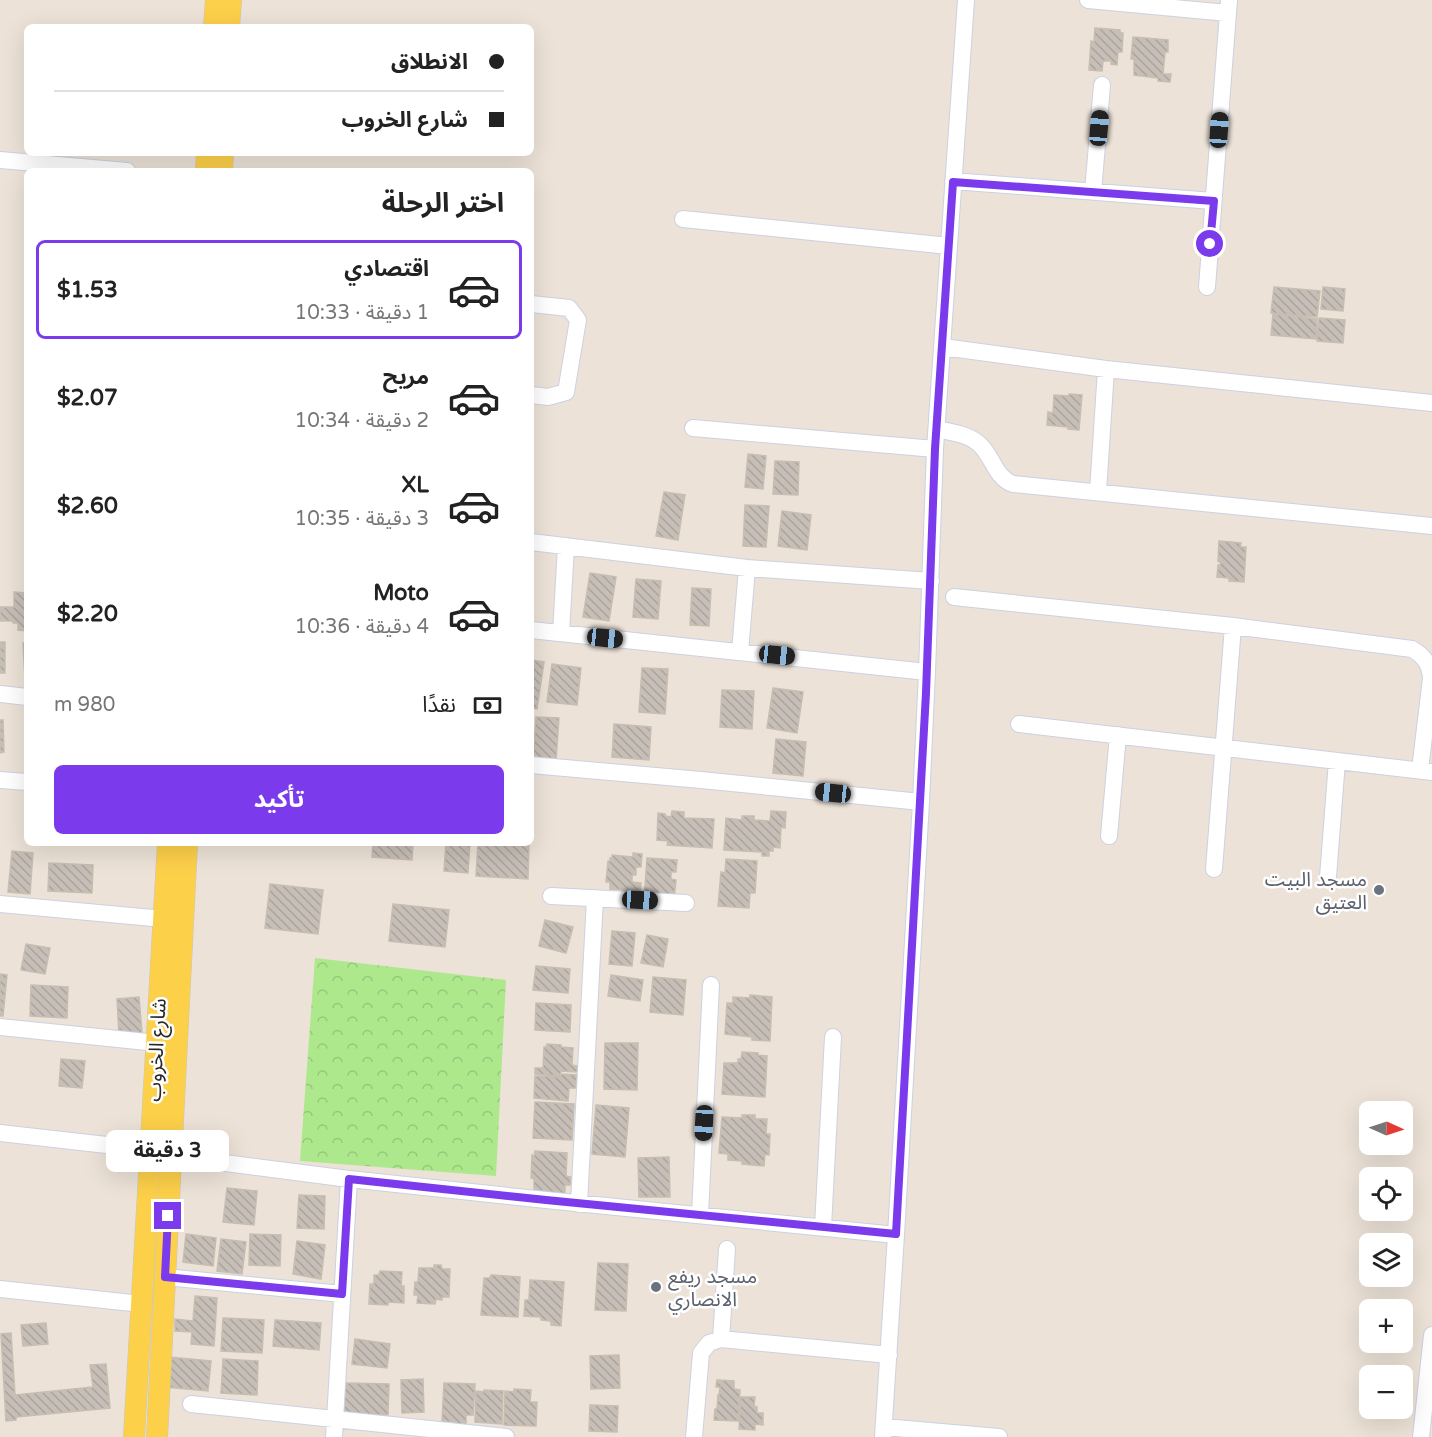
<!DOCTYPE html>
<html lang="ar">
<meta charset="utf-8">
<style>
body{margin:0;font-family:"Varela Round","Noto Sans Arabic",sans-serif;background:#f2f2f2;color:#222;direction:rtl;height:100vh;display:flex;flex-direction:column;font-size:22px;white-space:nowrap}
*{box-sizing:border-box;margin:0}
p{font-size:20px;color:#767676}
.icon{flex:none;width:33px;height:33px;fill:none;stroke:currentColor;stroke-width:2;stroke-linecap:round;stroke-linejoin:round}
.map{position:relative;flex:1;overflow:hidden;direction:ltr}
.drawer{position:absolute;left:24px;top:168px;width:510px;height:678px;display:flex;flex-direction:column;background:#fff;border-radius:9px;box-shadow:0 6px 24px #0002;direction:rtl}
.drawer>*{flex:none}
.banner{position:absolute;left:24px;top:24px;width:510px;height:132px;border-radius:9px;box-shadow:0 6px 24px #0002;direction:rtl;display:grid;align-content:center;height:132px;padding:0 30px;background:#fff}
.needle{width:39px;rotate:93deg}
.tools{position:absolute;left:1359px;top:1101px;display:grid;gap:12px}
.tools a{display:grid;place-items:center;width:54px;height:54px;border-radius:9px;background:#fff;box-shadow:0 6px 24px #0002;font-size:30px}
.end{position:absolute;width:27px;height:27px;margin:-14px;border:8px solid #7c3aed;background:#fff;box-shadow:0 0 0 3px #fff}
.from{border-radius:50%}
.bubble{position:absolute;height:42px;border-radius:9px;background:#fff;box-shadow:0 6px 24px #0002;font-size:20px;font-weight:700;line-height:42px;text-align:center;direction:rtl}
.car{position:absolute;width:18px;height:36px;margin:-18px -9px;border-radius:8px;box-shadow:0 0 4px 2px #0007;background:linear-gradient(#222 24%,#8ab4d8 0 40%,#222 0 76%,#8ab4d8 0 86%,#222 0)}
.banner b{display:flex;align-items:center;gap:21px;height:57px;font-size:22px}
.banner b+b{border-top:2px solid #e0e0e0}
.banner i{width:15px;height:15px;background:#222}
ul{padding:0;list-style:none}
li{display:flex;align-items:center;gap:18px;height:99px;margin:0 12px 9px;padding:0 18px;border:3px solid transparent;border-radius:9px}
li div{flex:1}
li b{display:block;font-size:22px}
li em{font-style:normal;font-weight:700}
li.active{border-color:#7c3aed}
li>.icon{width:54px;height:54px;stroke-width:1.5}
h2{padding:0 30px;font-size:27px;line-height:72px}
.pay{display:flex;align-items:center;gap:15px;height:66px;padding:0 30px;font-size:22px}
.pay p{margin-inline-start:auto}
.cta{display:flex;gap:12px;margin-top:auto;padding:12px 30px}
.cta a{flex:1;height:69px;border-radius:9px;background:#7c3aed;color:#fff;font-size:24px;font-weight:700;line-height:69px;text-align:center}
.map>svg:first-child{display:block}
.forest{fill:url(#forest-crowns)}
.building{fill:url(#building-back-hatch);stroke:#c7beb1;stroke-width:1.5}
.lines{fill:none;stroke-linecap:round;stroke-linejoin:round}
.minor-casing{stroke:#ccd1e2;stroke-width:18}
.major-casing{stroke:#c7c7c7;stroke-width:22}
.minor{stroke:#fff;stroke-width:16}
.major{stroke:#fdd04a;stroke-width:21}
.route{stroke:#7c3aed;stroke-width:8}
.worship-dot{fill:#6b7280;stroke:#fff;stroke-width:2}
.labels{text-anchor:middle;stroke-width:5;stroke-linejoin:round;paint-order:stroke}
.worship-label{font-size:20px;fill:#5b616d;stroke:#fff;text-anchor:end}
.street-label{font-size:20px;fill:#272727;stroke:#fff}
</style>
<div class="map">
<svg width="1432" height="1437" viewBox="0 0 1432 1437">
<defs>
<pattern id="forest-crowns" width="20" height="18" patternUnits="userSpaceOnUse" patternTransform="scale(1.5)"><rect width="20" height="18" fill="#aee88d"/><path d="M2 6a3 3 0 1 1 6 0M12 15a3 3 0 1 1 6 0" fill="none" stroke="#96c77a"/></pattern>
<pattern id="building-back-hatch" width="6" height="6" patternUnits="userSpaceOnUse" patternTransform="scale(1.5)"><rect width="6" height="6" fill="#c7bfb7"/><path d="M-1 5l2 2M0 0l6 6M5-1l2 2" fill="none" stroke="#aba49d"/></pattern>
</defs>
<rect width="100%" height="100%" fill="#ece2d7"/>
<!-- forest -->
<path class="forest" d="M315 958 506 980 496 1176 300 1161Z"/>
<!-- building -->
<path class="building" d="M1095 28 1120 30V33H1123L1122 52H1118L1117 65 1111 64V61H1103L1102 71 1089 70 1091 41 1094 42Z
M1133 37 1168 40V52H1165L1163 74H1171L1170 82 1158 81V78L1134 75V59H1131Z
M1274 287 1320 291 1317 317 1271 313Z
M1323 287 1345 289 1343 311 1321 309Z
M1273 314 1317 319 1316 339 1271 335Z
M1319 318 1345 320 1343 343 1317 341Z
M1069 394 1082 395 1079 430 1068 429V427L1047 425 1048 412 1053 413 1054 395 1069 396Z
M748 454 766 456 763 489 745 487Z
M775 461 799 462 798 495 773 494Z
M664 492 685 495 678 540 656 536Z
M745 505 769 506 766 547 743 546Z
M782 511 811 515 807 550 778 546Z
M1219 541 1241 543 1240 547H1246L1244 582 1229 581V578L1217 577 1218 565H1220L1221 563 1218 561Z
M590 573 616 577 609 621 583 617Z
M636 579 661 581 658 619 633 617Z
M692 588 711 589 709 626 690 625Z
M14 592 27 593V631L18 630V623H13V621H0V607H14Z
M0 642H5V673H0Z
M23 643H27V679H25Z
M531 660 544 662 537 709 531 708Z
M552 664 581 668 577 705 547 702Z
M642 668 668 669 665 714 639 712Z
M773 688 803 692 797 733 767 728Z
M722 690 754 691 752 729 720 727Z
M536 717 559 718 556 761 533 760Z
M0 720H3L4 752 0 753Z
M614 724 651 727 649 760 612 757Z
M27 727V762H25Z
M776 739 806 742 803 776 773 773Z
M672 811 684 812V818L714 819 712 848 667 845 668 841 657 840 658 813 665 814V816L671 817Z
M771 811 786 812 785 828 781 827 780 848 773 847V851H769V856H762V852L724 850 726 818 742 820V816H754V820L770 821Z
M373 843H413L412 860 372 857Z
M446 843H470L468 873 444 871Z
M478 843H529L528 879 476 876Z
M12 851 33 853 30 894 8 892Z
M633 853 642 854 641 867H636V875H632V882L641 883 640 891 610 889V882H606L608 861H610V858L612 859V855L633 857Z
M647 858 677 860 676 872H671V879L676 880 674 899 644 900Z
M726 859 757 861 755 893H750L749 908 718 906 721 872 725 873Z
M49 863 93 865 92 893 48 891Z
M270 884 323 890 318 934 265 928Z
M393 904 449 910 445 947 389 941Z
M545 920 573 927 566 953 539 946Z
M612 931 635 933 632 966 609 964Z
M647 935 668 939 663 967 641 963Z
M26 944 50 948 45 974 21 970Z
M536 966 570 969 568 993 533 990Z
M0 974 7 975 3 1016H0Z
M611 975 643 980 640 1001 608 996Z
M653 977 686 980 683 1015 650 1012Z
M31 985 68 987 67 1018 30 1016Z
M750 995 772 997 770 1041 752 1040V1037L725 1034 727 1003H733V997L750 998Z
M139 997 142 1033 119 1035 117 999Z
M536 1003 571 1005 570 1032 535 1030Z
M605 1043H638L637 1090 604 1089Z
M547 1044 561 1045V1047L573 1048 572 1065 578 1066 577 1072 561 1071 560 1076 535 1074V1068H543L544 1047H546Z
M742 1052 758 1053V1055L767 1056 765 1097 722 1094 724 1063H738V1059H741Z
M61 1059 85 1061 82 1088 59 1086Z
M561 1074 577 1075 576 1088H569L568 1101 534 1098 535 1076 561 1077Z
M535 1102 574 1104 572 1140 533 1138Z
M596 1105 629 1108 625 1157 592 1154Z
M742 1115H755V1119H767L766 1134H770L769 1155 765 1154 764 1166 742 1164V1161L728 1160V1154L719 1153 722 1117 742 1118Z
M535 1151 567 1153 566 1176 571 1177 570 1185H565V1195L544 1194V1191L534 1190V1179L531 1178 532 1155 534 1156Z
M669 1157 670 1197H639L638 1158Z
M227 1188 257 1191 254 1225 223 1222Z
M299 1195 325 1196 324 1229 297 1228Z
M186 1234 216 1238 213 1266 183 1262Z
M250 1234 281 1235 280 1266 249 1265Z
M221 1239 246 1242 242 1274 217 1271Z
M297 1241 325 1245 321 1279 293 1274Z
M598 1263 628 1264 626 1311 595 1310Z
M434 1265H441L442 1269H450L449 1297H442V1300L436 1299 435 1304 417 1303 418 1295H414L415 1282H418L419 1268H434Z
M380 1271 402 1272 401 1286H404V1303L388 1302V1305L369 1304 370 1284H374V1275H379Z
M491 1275 520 1277 518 1317 481 1315 484 1278H490Z
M530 1280 564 1282 561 1326 551 1325V1321L541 1320V1317L524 1316 525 1300H529Z
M195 1296 217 1298 214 1346 191 1344 192 1332 175 1331V1319L193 1321Z
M223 1318 264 1320 262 1353 221 1351Z
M275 1320 321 1323 319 1350 273 1346Z
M46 1323 48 1344 23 1346 21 1325Z
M11 1333 15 1395 93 1387 90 1365 106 1364 110 1408 16 1417V1420L6 1421 1 1334Z
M355 1339 390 1344 387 1368 352 1364Z
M619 1355 620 1388 591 1389 590 1356Z
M168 1357 211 1361 208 1391 165 1387Z
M223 1359 258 1361 257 1395 221 1393Z
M423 1379 424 1412 402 1413 401 1380Z
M717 1380 734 1381V1389L740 1390 738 1421 714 1420 715 1409H717L718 1395H719L720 1387H716Z
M345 1383 389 1384 388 1415 344 1414Z
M444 1383 475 1384 473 1415H466V1430H457V1422L442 1421Z
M514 1389 531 1390 530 1402H537L536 1426 504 1425 505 1391 514 1392Z
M484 1390 503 1391 502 1424 475 1422 476 1391 484 1392Z
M741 1397H755L754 1406 757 1407V1413H763V1425L755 1424V1430L739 1429Z
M590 1405 618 1406 617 1432 589 1431Z"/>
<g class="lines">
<!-- minor casing -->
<g class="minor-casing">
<path id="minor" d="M1088 0 1228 13
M0 160 127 171
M953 181 1213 201
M1093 192 1102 85
M683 219 949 246
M1207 287 1229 0
M531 304 569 308 578 320 566 392 548 397 531 395
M943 347 1106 369 1432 403
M693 428 935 449
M937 429C951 432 967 434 978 443 993 455 994 477 1013 484L1432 526
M1098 492 1106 369
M531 542 747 568 931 581
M954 597 1233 626 1412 649C1424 656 1430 664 1431 678L1420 770
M531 630 927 672
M561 633 566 546
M740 652 747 568
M0 694 27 697
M1019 724 1432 772
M531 765 701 780 921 802
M0 780 27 782
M1109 836 1118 735
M1214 869 1233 626
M1328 877 1337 761
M551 896 686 903
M0 904 164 919
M0 1027 157 1043
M0 1133 151 1150
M171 1156 349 1179 546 1200 896 1235
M579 1204 595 898
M700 1215 711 985
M823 1227 833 1037
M165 1277 342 1294
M0 1289 142 1304
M721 1339 727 1249
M191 1404 506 1437
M884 1427 999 1437
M334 1437 349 1179
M694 1437 701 1353 709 1343 721 1339 889 1355
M883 1437 896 1235 921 802 927 672 935 449 966 0
M1421 1437 1432 1335"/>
</g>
<!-- major casing -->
<g class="major-casing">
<path id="major" d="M214 27 216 0
M229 27 231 0
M206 171 207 153
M222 171 223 153
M134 1437 168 843
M157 1437 187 843"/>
</g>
<!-- minor -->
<use href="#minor" class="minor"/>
<!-- major -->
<use href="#major" class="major"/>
</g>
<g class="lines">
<!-- route -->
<path class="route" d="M168 1216 165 1277 342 1294 349 1179 546 1200 896 1234 926 693 935 449 953 182 1214 201 1210 244"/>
</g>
<!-- markers -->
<g class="worship-dot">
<circle cx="1379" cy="890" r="6"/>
<circle cx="656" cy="1287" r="6"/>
</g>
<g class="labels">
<!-- worship labels -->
<g class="worship-label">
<text x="1367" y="886">مسجد البيت<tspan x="1367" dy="23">العتيق</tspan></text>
<text x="668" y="1283" text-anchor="start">مسجد ريفع<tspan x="668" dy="23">الانصاري</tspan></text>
</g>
<!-- street labels -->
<g class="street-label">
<text transform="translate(156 1050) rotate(-87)" y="7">شارع الخروب</text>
</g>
</g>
</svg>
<div class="tools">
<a><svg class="needle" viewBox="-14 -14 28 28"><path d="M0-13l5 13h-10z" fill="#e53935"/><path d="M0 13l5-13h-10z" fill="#767676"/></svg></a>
<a><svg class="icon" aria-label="locate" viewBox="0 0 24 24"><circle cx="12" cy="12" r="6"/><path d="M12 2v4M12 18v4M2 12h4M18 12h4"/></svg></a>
<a><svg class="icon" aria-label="layers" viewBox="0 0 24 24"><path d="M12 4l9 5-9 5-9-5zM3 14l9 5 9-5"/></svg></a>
<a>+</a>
<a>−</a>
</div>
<i class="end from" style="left:1210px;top:244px"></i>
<i class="end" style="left:168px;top:1216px"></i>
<div class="bubble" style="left:106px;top:1130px;width:123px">3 دقيقة</div>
<i class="car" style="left:1099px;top:128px;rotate:5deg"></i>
<i class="car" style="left:1219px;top:130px;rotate:4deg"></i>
<i class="car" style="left:605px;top:638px;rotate:96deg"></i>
<i class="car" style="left:777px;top:655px;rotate:96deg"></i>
<i class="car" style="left:833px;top:793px;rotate:276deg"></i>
<i class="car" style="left:640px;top:900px;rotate:93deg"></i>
<i class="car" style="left:704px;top:1123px;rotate:183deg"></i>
<div class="banner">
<b><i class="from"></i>الانطلاق</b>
<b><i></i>شارع الخروب</b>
</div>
<section class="drawer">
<h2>اختر الرحلة</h2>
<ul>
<li class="active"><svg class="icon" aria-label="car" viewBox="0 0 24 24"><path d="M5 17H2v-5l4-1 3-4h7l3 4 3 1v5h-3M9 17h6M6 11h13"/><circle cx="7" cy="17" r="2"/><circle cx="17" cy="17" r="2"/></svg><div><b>اقتصادي</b><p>1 دقيقة · 10:33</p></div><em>$1.53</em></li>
<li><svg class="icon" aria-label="car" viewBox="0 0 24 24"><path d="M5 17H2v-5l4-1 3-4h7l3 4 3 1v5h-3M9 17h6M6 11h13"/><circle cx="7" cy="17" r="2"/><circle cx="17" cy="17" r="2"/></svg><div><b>مريح</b><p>2 دقيقة · 10:34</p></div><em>$2.07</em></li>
<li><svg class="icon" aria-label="car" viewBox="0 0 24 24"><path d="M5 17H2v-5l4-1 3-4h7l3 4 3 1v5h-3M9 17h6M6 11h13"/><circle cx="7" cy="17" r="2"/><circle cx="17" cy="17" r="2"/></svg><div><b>XL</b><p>3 دقيقة · 10:35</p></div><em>$2.60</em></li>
<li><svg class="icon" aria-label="car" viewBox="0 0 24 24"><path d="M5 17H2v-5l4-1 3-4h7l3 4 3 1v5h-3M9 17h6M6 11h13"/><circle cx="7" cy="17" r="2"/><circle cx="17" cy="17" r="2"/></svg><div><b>Moto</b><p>4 دقيقة · 10:36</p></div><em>$2.20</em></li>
</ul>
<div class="pay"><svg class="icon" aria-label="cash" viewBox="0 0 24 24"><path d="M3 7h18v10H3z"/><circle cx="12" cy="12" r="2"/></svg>نقدًا<p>980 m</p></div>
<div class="cta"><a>تأكيد</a></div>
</section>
</div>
